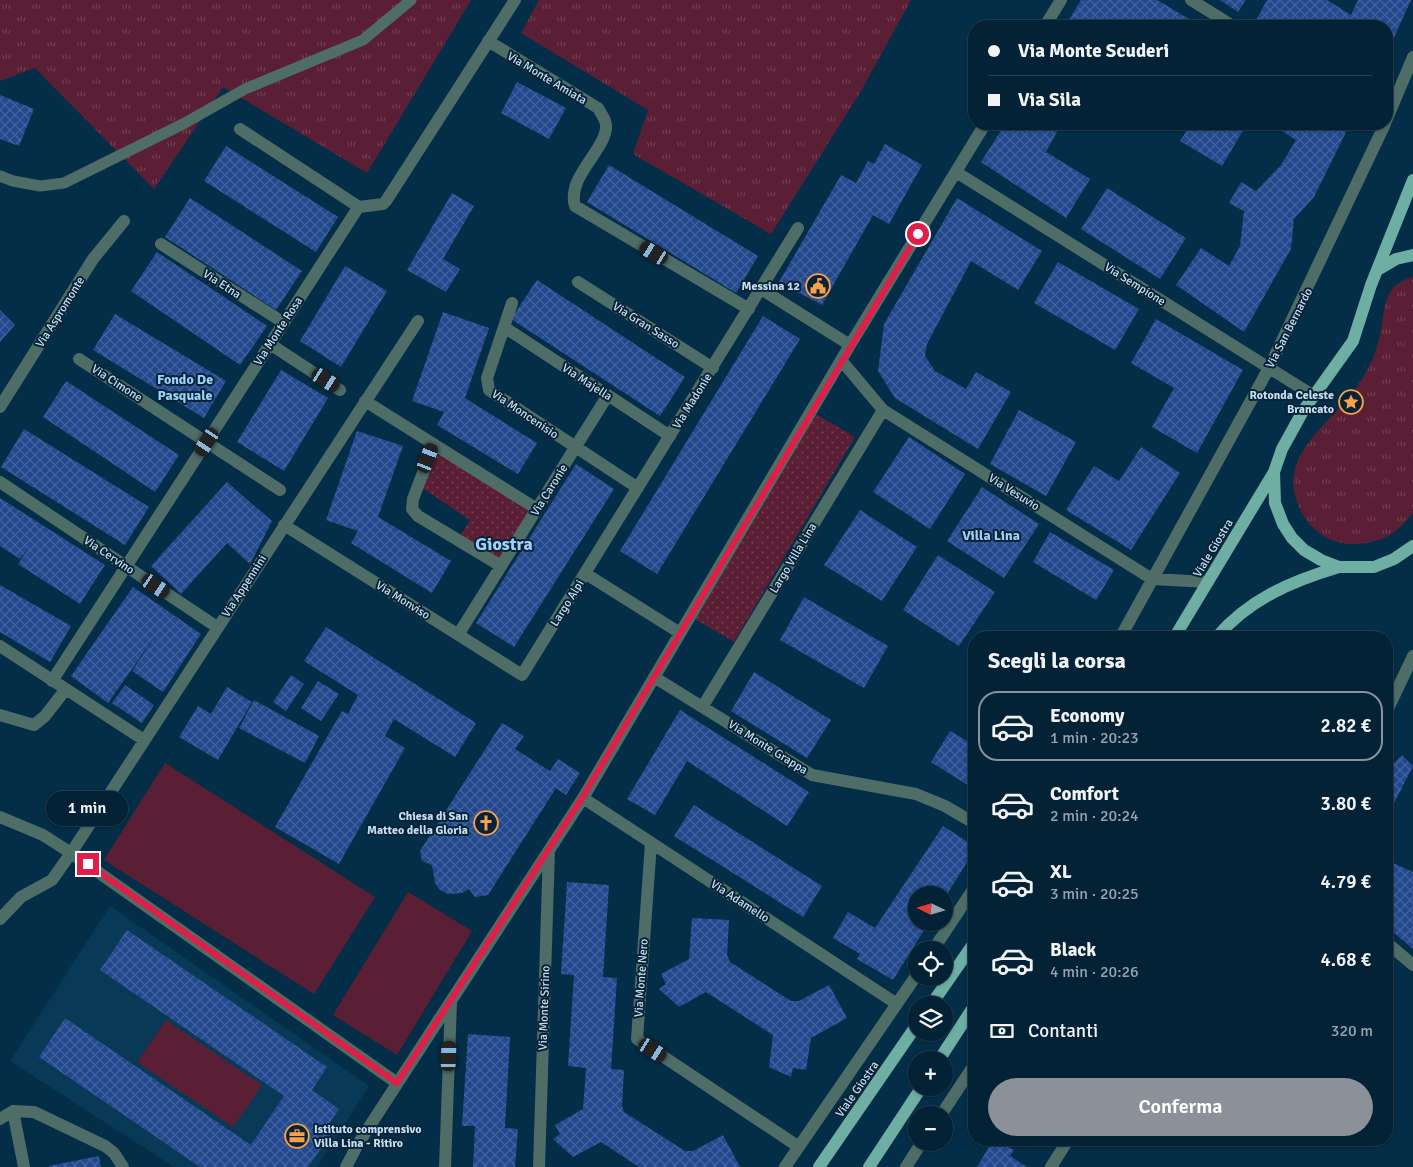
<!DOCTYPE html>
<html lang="it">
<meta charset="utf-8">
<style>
body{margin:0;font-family:Signika,sans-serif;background:#0d2a3d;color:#f1f3f6;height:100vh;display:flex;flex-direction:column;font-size:19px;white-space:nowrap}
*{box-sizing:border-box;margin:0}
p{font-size:16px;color:#97a4ad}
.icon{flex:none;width:28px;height:28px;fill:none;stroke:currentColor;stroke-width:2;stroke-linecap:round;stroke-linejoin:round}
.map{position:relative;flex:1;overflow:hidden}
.details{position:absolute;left:968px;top:631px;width:425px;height:515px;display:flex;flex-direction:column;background:#032235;border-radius:20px;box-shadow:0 1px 4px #0004,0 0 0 1px #243f50}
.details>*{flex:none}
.guide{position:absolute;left:968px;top:20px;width:425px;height:110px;border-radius:20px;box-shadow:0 1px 4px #0004,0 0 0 1px #243f50;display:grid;align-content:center;height:110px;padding:0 20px;background:#032235}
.needle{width:32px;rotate:275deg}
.fabs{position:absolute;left:908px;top:886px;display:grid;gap:10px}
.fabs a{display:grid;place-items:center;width:45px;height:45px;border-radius:50%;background:#032235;box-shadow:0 1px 4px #0004,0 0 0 1px #243f50;font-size:25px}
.end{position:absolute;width:22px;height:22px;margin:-11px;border:6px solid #e11d48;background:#fff;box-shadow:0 0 0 2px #fff}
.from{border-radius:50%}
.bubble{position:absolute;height:35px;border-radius:18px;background:#032235;box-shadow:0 1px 4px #0004,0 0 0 1px #243f50;font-size:16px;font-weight:600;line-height:35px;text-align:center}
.car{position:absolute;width:15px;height:30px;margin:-15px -8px;border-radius:6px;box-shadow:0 0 4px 1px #0007;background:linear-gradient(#222 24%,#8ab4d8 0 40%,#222 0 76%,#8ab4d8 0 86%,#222 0)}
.guide b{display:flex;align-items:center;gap:18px;height:48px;font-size:19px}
.guide b+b{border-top:1px solid #243f50}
.guide i{width:12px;height:12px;background:#f1f3f6}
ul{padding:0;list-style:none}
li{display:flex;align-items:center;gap:15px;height:70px;margin:0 10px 8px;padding:0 10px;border:2px solid transparent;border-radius:20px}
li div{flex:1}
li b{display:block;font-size:19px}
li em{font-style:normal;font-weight:600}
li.active{border-color:#8c9099}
li>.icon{width:45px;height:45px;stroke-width:1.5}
h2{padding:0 20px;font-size:22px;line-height:60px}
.pay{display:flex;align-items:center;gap:12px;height:55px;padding:0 20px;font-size:19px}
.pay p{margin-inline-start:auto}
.action{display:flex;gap:10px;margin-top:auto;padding:10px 20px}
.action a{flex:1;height:58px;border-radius:30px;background:#8c9099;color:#fff;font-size:20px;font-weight:600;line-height:58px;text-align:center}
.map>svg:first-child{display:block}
.built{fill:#083956}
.grass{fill:url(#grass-tufts)}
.park{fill:url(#park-dots)}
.pitch{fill:#5a1f34}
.building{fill:url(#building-cross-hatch)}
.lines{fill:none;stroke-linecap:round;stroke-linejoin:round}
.lane{stroke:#4f6d67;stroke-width:11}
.street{stroke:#4f6d67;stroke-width:12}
.primary{stroke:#6eaea3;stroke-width:12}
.route{stroke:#e11d48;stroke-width:6}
.labels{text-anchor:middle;stroke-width:4;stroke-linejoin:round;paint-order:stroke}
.street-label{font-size:12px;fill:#c4dff3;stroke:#082336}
.poi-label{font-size:12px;font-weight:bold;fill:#c4dff3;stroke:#082336;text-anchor:end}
.neighbourhood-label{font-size:14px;font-weight:bold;fill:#9bd1fa;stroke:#082336}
.district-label{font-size:18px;font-weight:bold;fill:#9bd1fa;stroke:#082336}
</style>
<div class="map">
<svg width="1413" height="1167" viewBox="0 0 1413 1167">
<defs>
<pattern id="grass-tufts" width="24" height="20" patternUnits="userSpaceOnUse" patternTransform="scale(1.25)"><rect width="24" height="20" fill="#5a1f34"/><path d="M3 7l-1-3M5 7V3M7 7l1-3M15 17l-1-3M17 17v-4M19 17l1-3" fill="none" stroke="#703f52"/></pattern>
<pattern id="park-dots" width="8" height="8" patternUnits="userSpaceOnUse" patternTransform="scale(1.25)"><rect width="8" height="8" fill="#5a1f34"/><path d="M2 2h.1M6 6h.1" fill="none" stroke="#703f52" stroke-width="1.8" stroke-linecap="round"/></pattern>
<pattern id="building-cross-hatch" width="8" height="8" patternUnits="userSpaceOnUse" patternTransform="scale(1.25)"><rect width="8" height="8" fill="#23488d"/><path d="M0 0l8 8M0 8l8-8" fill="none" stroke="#41629e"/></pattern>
</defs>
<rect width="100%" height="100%" fill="#042e47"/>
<!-- built -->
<path class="built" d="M110 906 369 1086 317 1167H174L10 1061Z"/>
<!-- grass -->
<path class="grass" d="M0 0H471L367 173 223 87 154 189 35 68 0 81Z
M539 0H911L861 91 771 234 633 154 648 110 521 33Z
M1413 277V512C1398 534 1379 544 1353 544 1334 544 1315 534 1305 518 1265 454 1339 423 1365 374 1372 362 1377 349 1380 335 1383 322 1383 306 1389 294 1394 284 1403 280 1413 277Z"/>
<!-- park -->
<path class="park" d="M816 414 855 437 734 642 695 619Z
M434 444 537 509 501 566 458 540 470 520 418 485Z"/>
<!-- pitch -->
<path class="pitch" d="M165 763 375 897 314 994 104 860Z
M408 892 472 931 397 1055 333 1015Z
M166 1020 262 1085 233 1127 137 1062Z"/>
<!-- building -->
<path class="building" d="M1081 0H1157L1201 26H1065Z
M1220 0H1246L1238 12Z
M1267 0H1327L1351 15 1358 0H1411L1386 55V26H1253Z
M517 82 566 108 549 139 501 113Z
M0 95 34 109 19 146 0 139Z
M1005 124H1061L1046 152 1090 179 1066 218 981 162Z
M1191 124H1247L1222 166 1180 141Z
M1271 124H1350L1314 197 1294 219 1291 249 1244 332 1176 285 1201 248 1229 266 1240 246 1244 211 1229 203 1241 182 1256 191 1281 165 1296 140Z
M885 144 922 165 889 224 873 215 822 305 779 282 841 175 856 183 868 161 874 164Z
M226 146 338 217 316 252 204 181Z
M609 165 758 256 736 293 587 202Z
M1107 188 1186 238 1160 279 1081 229Z
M452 193 474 206 443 259 460 269 446 292 407 270Z
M190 198 302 271 276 310 165 237Z
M957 198 1042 251 1018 290 971 261 927 344 925 356 935 371 966 389 976 372 1011 392 978 449 895 398 878 371 884 324Z
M157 252 267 326 240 365 131 291Z
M1058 262 1139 309 1115 350 1034 303Z
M345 266 387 291 341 367 300 341Z
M537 280 685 377 660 416 511 319Z
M0 310 15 325 0 342Z
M443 312 489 328 465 398 537 443 518 474 437 425 444 412 412 401Z
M115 314 226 381 204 418 93 350Z
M763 316 800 339 657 574 620 551Z
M1156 319 1243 370 1197 453 1152 427 1174 388 1131 363Z
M281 370 328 398 284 471 237 442Z
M66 381 179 455 155 492 43 417Z
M1019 410 1076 442 1046 496 990 464Z
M24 429 149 507 125 545 1 467Z
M357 431 403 446 378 517 451 561 432 593 351 543 358 531 326 520Z
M909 437 965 474 930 529 873 492Z
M1141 447 1180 473 1131 550 1066 510 1094 466 1119 481Z
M576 464 614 489 514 647 476 623Z
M227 482 272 521 250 564 227 543 181 594 151 566Z
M982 487 1039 524 1004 578 947 541Z
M0 498 105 565 80 604 18 564 29 548 20 559 0 546Z
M860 510 917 547 882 601 824 565Z
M1050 532 1114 570 1096 600 1033 562Z
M938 555 995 592 959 646 903 610Z
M0 585 71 626 50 662 0 632Z
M133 587 201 634 163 692 132 671 158 632 108 703 71 676Z
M804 597 888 646 864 688 780 640Z
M326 627 476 723 455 757 394 719 385 736 405 748 339 864 275 827 342 711 348 714 358 695 304 661Z
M754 672 831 720 807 758 731 711Z
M291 675 304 684 286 711 273 702Z
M318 681 339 694 321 721 301 708Z
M125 685 154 705 142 723 112 703Z
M227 687 252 702 218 760 179 737 198 706 211 714Z
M254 700 319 736 305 763 239 728Z
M680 710 809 792 787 826 687 761 655 815 627 799Z
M502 723 524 736 515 749 550 771 558 759 580 773 566 795 556 788 488 895 475 897 469 889 462 893 448 894 440 890 435 883 432 865 422 861 420 851Z
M950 731 974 745V778L969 786 931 762Z
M1402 755 1413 766 1386 819V771Z
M694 805 822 886 803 917 674 836Z
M943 826 974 846V851L944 899V895H916V922H929L893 980 857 959 860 954 833 938 848 912 875 928Z
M1393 863 1413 872V949L1386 926V879Z
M567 882 609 885 603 977 617 978 611 1069 624 1070 622 1105 624 1112 685 1151H693L723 1135 740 1167H639L601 1142 573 1157 553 1139 560 1134 555 1125 583 1109 586 1068 568 1066 574 975 561 974Z
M692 918 729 920 727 955 730 962 791 1001H799L829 985 847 1018 811 1038 806 1070 793 1068 791 1077 769 1067 773 1035 706 992 679 1007 659 989 666 984 661 974 689 959Z
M127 930 327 1067 312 1090 339 1109 327 1127 333 1131 308 1167H200L39 1057 65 1018 251 1145 284 1096 100 970Z
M468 1034 510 1037 505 1128 518 1129 515 1167H473L475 1126H462Z
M993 1140 1014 1150 1010 1156 1027 1167H977Z
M99 1156 101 1167H49V1166Z"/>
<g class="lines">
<!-- lane -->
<path class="lane" d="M0 176 13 181 40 186 64 183 183 124 245 89 363 40 411 0"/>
<!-- street -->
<path class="street" d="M1191 0 1233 26
M1045 26 1061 0
M488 41 598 108C601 114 606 119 606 126 607 149 566 177 575 206L749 309
M1386 121 1413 57
M240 129 359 207
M956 172 1314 396
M161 244 284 323
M578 282 713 368
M761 289 850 345
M512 303 487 378 489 390 638 488
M504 327 670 436
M270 344 340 390
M79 359 280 490
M841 360 883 410 1152 579 1208 582
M365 401 537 509
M0 407 93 259 124 221
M434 444 413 499 412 509 418 516 501 566
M0 482 217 627
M284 525 522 675 798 228
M586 574 680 633
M458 635 608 395
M1120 638 1269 368 1385 124
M0 646 144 740
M654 677 812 775 916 794 945 806 974 823
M52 681 356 211 359 207 383 204 386 201 515 0
M703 706 883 410
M1386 713 1413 656
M0 715 34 725 45 716 66 689
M583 798 897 1004
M0 817 43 835 71 853 397 1083
M651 843 637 1039 799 1147
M0 919 21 897 52 880 71 853 418 321
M1386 942 1413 965
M933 950 974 888
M13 1111 24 1167
M941 1115 974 1065
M0 1119 13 1111 34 1112 105 1146 114 1153 123 1167
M346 1167 358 1144 583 798 850 345 985 124
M445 1167 451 1002
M539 1167 549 850
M785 1167 916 976
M906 1167 922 1142
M1051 1167 1068 1140"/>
<!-- primary -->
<path class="primary" d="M1413 180 1371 285 1353 341 1303 411 1282 449 1274 472 1275 503 1283 524 1292 538 1304 550 1321 560 1339 567H1374L1394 559 1413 546
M1379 269 1396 259 1413 255
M1174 638 1274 472
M1216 638C1249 599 1292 581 1339 567
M931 1005 974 943
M939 1060 974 1006
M819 1167 916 1026
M869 1167 921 1088"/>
</g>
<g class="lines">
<!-- route -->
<path class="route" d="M88 864 397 1083 582 798 918 234"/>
</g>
<!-- icons -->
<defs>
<g id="civic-ring" transform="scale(1.25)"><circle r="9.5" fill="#082336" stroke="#f8a04b" stroke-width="1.5"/><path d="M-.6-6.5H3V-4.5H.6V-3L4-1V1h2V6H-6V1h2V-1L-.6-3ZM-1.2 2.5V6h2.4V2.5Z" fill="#f8a04b"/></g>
<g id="sight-ring" transform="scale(1.25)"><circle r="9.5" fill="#082336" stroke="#f8a04b" stroke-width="1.5"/><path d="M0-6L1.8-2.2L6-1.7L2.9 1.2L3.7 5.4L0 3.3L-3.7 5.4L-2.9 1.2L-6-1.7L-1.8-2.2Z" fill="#f8a04b"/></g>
<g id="church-ring" transform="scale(1.25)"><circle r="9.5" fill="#082336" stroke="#f8a04b" stroke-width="1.5"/><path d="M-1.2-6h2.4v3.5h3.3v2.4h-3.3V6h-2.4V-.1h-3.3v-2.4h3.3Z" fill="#f8a04b"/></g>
<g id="office-ring" transform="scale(1.25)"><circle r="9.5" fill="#082336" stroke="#f8a04b" stroke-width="1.5"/><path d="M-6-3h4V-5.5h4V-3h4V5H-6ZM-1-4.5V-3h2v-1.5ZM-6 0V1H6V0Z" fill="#f8a04b"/></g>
</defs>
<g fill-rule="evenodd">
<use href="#civic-ring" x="818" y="286"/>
<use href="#sight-ring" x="1351" y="402"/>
<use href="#church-ring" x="486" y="823"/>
<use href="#office-ring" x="297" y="1136"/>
</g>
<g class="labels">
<!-- street labels -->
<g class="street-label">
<text transform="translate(547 78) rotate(31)" y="4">Via Monte Amiata</text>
<text transform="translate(222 284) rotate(33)" y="4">Via Etna</text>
<text transform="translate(1135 284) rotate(32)" y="4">Via Sempione</text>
<text transform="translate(60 312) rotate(-58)" y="4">Via Aspromonte</text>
<text transform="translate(646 325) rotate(32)" y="4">Via Gran Sasso</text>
<text transform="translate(1289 328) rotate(-63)" y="4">Via San Bernardo</text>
<text transform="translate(278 331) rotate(-57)" y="4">Via Monte Rosa</text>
<text transform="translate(587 382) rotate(33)" y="4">Via Majella</text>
<text transform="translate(117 383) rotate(33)" y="4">Via Cimone</text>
<text transform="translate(692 401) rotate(-58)" y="4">Via Madonie</text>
<text transform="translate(525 414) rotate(34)" y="4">Via Moncenisio</text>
<text transform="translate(549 490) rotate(-58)" y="4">Via Caronie</text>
<text transform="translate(1014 492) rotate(32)" y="4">Via Vesuvio</text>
<text transform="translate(1213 548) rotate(-59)" y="4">Viale Giostra</text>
<text transform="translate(109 555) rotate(34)" y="4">Via Cervino</text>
<text transform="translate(793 558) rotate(-59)" y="4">Largo Villa Lina</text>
<text transform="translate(244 586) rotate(-57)" y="4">Via Appennini</text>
<text transform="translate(403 600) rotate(32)" y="4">Via Monviso</text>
<text transform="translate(567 603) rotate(-58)" y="4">Largo Alpi</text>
<text transform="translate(768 747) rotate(32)" y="4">Via Monte Grappa</text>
<text transform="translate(740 901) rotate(33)" y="4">Via Adamello</text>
<text transform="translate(641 978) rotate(-86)" y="4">Via Monte Nero</text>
<text transform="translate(544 1008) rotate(-88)" y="4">Via Monte Sirino</text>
<text transform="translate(857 1089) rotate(-55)" y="4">Viale Giostra</text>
</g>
<!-- poi labels -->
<g class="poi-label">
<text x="800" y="290">Messina 12</text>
<text x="1334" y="399">Rotonda Celeste<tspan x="1334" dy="14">Brancato</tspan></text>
<text x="468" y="820">Chiesa di San<tspan x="468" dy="14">Matteo della Gloria</tspan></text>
<text x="314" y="1133" text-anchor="start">Istituto comprensivo<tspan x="314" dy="14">Villa Lina - Ritiro</tspan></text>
</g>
<!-- neighbourhood labels -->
<g class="neighbourhood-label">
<text x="185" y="384">Fondo De<tspan x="185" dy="16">Pasquale</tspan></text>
<text x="991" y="540">Villa Lina</text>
</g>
<!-- district labels -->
<g class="district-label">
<text x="504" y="550">Giostra</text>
</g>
</g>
</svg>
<div class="fabs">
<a><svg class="needle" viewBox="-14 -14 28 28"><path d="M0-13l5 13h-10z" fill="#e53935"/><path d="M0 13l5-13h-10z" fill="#97a4ad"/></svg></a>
<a><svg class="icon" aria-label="locate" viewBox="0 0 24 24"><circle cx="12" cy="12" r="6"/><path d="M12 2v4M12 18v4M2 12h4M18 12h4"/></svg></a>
<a><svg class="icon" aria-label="layers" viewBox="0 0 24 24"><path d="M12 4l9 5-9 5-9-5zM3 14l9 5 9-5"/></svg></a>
<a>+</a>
<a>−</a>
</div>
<i class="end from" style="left:918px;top:234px"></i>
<i class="end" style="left:88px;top:864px"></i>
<div class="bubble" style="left:46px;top:791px;width:82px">1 min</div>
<i class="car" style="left:654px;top:253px;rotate:301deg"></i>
<i class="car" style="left:326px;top:380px;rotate:123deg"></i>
<i class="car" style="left:207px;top:442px;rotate:213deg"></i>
<i class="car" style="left:428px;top:458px;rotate:21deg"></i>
<i class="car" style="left:156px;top:586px;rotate:124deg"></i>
<i class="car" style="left:653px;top:1050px;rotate:123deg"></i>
<i class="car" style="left:449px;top:1056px;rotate:2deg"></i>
<div class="guide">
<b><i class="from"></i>Via Monte Scuderi</b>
<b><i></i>Via Sila</b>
</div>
<section class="details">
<h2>Scegli la corsa</h2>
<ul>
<li class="active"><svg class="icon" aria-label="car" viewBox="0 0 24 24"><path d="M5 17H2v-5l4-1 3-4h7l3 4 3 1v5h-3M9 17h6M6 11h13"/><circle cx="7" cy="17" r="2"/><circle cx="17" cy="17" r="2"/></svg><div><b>Economy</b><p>1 min · 20:23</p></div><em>2.82 €</em></li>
<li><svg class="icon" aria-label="car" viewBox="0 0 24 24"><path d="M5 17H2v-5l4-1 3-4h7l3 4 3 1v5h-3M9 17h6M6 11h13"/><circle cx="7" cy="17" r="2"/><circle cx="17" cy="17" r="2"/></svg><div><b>Comfort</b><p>2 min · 20:24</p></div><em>3.80 €</em></li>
<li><svg class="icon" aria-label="car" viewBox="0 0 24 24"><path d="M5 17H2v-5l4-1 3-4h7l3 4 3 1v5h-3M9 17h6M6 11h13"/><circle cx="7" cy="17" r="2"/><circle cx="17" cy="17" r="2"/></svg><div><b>XL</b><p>3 min · 20:25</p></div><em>4.79 €</em></li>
<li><svg class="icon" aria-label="car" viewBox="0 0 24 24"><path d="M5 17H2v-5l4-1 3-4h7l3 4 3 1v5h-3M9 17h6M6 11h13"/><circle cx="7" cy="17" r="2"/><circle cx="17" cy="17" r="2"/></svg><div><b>Black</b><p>4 min · 20:26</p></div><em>4.68 €</em></li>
</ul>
<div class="pay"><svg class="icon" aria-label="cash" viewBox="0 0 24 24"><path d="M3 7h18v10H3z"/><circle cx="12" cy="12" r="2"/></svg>Contanti<p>320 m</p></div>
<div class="action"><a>Conferma</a></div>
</section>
</div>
